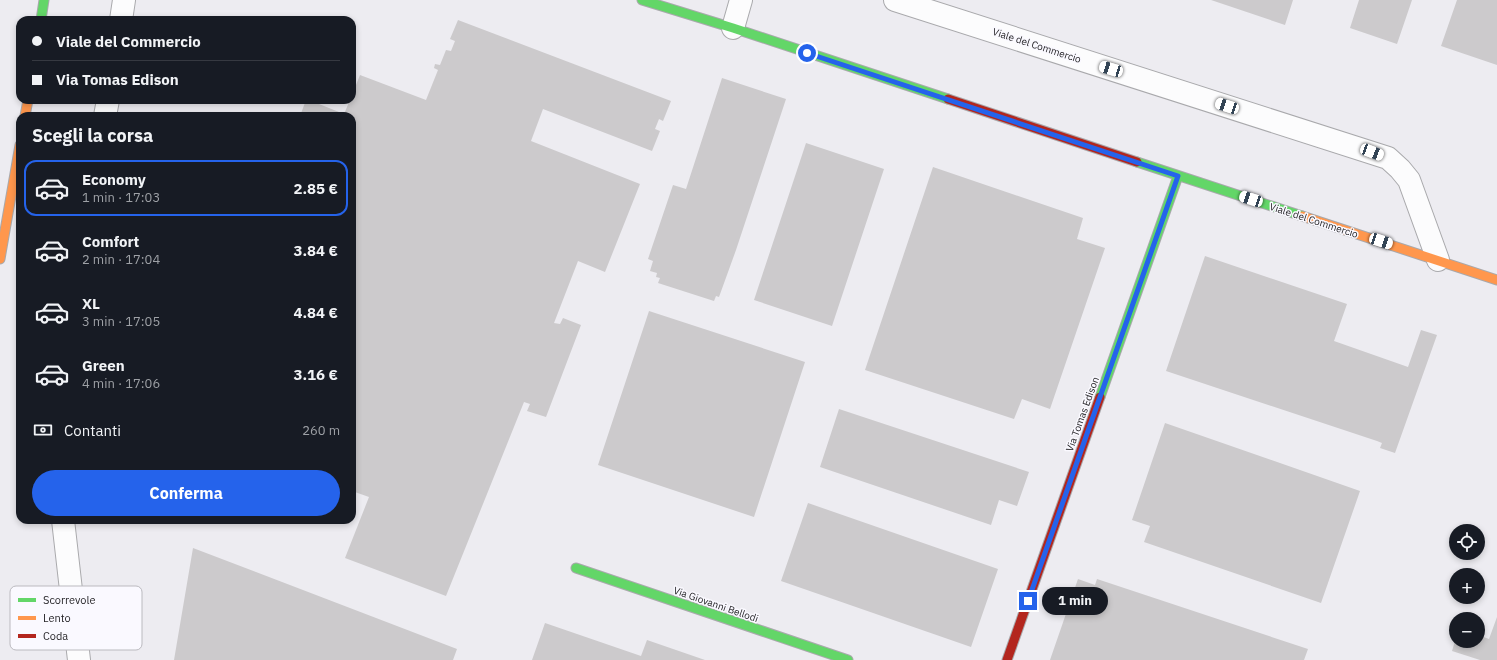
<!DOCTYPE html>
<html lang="it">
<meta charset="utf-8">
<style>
body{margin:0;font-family:"IBM Plex Sans",sans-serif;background:#242831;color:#f1f3f6;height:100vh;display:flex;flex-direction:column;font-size:15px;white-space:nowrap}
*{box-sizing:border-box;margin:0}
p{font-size:13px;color:#9ea1a6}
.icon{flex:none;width:22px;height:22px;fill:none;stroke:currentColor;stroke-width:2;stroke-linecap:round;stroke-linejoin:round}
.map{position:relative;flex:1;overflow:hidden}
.drawer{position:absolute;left:16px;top:112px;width:340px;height:412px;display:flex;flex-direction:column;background:#171b24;border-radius:12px;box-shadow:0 2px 6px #0003}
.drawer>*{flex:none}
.top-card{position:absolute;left:16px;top:16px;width:340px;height:88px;border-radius:12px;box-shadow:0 2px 6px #0003;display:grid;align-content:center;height:88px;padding:0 16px;background:#171b24}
.controls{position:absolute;left:1449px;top:524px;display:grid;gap:8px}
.controls a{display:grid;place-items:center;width:36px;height:36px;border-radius:50%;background:#171b24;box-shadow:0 2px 6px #0003;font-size:20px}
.end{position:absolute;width:18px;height:18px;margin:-9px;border:5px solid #2563eb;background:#fff;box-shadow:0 0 0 2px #fff}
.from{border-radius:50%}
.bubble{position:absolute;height:28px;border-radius:14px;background:#171b24;box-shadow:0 2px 6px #0003;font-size:13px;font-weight:800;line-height:28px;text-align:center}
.car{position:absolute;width:12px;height:24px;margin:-12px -6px;border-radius:5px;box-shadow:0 0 3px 1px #0007;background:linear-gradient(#fff 24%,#345 0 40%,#fff 0 76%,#345 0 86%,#fff 0)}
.top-card b{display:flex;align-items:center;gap:14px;height:38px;font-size:15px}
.top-card b+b{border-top:1px solid #363941}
.top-card i{width:10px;height:10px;background:#f1f3f6}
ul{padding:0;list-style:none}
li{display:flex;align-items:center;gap:12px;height:56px;margin:0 8px 6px;padding:0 8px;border:2px solid transparent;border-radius:12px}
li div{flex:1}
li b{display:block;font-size:15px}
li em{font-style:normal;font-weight:800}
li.active{border-color:#2563eb}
li>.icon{width:36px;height:36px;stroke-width:1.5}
h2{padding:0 16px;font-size:18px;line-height:48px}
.pay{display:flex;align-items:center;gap:10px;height:44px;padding:0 16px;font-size:15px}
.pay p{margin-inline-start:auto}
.action{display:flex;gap:8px;margin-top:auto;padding:8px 16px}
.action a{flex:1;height:46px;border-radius:24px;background:#2563eb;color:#fff;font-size:16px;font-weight:800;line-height:46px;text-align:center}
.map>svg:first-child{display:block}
.building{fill:#cccacc}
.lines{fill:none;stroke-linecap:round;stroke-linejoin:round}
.street-casing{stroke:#a9a9ac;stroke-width:24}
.fast-casing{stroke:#a9a9ac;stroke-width:11}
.slow-casing{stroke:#a9a9ac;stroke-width:11}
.jam-casing{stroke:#a9a9ac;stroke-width:11}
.street{stroke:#fcfcfd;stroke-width:22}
.fast{stroke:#63d668;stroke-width:9}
.slow{stroke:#ff974d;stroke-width:9}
.jam{stroke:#b3261e;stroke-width:9}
.route{stroke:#2563eb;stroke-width:5}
.labels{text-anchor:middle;stroke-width:3;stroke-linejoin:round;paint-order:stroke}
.street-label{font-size:10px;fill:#272629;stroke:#faf9ff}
.key{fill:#faf9ff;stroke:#bbbabf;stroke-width:1}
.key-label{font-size:11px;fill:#272629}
</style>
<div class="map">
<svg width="1497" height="660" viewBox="0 0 1497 660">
<rect width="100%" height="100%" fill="#edecf1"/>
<!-- building -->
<path class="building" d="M1211 0H1293L1285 25Z
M1359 0H1412L1397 44 1350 28Z
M1457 0H1497V65L1441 46Z
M458 20 671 101 663 121 659 119 655 129 660 131 652 151 543 109 531 141 640 184 605 272 578 261 554 323 560 324 563 318 581 325 546 417 527 411 530 404 524 402 446 596 345 558 369 497 352 491V116H300L306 100H309L344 114 350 100H352V95L360 75 426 100 438 70 434 68 435 64 440 65 446 50 451 51 455 41 450 39Z
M722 78 786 99 736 250 719 297 716 296 714 301 658 283 660 278 656 277 657 273 650 271 653 261 648 259 673 185 686 189Z
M806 143 884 169 832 326 754 300Z
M933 167 1083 218 1077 239 1105 248 1050 409 1022 399 1014 419 865 370Z
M1205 256 1347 304 1334 341 1408 367 1421 330 1437 335 1395 453 1380 448 1382 443 1377 441 1166 371Z
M649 311 805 362 754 517 598 465Z
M839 409 1029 472 1017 506 999 500 991 525 820 467Z
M1165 423 1360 491 1321 603 1144 542 1150 526 1132 520Z
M808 503 998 569 971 647 781 581Z
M193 548 457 649 453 660H174Z
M1078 579 1095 585 1097 579 1308 649 1304 660H1050Z
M1497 617V660H1480L1452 651 1456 638V641H1478V635L1489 639Z
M545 623 641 656 647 640 705 660H532Z"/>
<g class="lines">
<!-- street casing -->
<g class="street-casing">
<path id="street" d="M895 0 1388 158 1400 169 1409 180 1438 260
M121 20 124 0
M733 28 741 0
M105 116 108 100
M63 520 79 660"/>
</g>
<!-- fast casing -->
<g class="fast-casing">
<path id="fast" d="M642 0 733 28 948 99
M41 20 44 0
M1137 162 1302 216
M1100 397 1178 176
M576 568 848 660"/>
</g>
<!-- slow casing -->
<g class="slow-casing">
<path id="slow" d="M25 116 28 100
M1302 216 1497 280
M0 259 20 145"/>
</g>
<!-- jam casing -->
<g class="jam-casing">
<path id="jam" d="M948 99 1137 162
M1007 660 1100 397"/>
</g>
<!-- street -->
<use href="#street" class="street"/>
<!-- fast -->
<use href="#fast" class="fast"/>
<!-- slow -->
<use href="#slow" class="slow"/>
<!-- jam -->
<use href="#jam" class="jam"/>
</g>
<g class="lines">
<!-- route -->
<path class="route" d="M807 53 1178 176 1028 601"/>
</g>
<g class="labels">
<!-- street labels -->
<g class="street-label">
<text transform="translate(1037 45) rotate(18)" y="4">Viale del Commercio</text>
<text transform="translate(1314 220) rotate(18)" y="4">Viale del Commercio</text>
<text transform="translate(1082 414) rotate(-70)" y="4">Via Tomas Edison</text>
<text transform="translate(716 604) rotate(19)" y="4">Via Giovanni Bellodi</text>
</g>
</g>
<!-- legend -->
<rect x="10" y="586" width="132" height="64" rx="6" class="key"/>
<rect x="18" y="598" width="18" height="4" fill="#63d668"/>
<rect x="18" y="616" width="18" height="4" fill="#ff974d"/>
<rect x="18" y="634" width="18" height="4" fill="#b3261e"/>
<g class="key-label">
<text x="43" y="604">Scorrevole</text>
<text x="43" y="622">Lento</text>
<text x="43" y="640">Coda</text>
</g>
</svg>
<div class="controls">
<a><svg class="icon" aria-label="locate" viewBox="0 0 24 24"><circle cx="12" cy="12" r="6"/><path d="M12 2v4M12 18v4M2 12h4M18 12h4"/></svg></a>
<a>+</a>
<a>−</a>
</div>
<i class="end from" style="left:807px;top:53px"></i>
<i class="end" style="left:1028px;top:601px"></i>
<div class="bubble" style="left:1042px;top:587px;width:66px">1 min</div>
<i class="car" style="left:1111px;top:69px;rotate:287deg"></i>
<i class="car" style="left:1227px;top:106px;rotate:288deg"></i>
<i class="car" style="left:1372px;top:152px;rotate:111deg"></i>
<i class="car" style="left:1251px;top:199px;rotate:288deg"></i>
<i class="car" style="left:1381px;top:241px;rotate:108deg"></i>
<div class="top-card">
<b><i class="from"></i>Viale del Commercio</b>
<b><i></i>Via Tomas Edison</b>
</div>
<section class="drawer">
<h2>Scegli la corsa</h2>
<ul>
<li class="active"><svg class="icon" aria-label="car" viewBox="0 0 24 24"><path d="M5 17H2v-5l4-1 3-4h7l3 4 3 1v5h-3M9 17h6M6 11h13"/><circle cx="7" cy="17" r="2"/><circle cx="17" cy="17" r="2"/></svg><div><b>Economy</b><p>1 min · 17:03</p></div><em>2.85 €</em></li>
<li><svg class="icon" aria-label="car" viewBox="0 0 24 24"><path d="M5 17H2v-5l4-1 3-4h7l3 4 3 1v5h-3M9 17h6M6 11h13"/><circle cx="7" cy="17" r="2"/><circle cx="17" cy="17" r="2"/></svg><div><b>Comfort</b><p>2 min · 17:04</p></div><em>3.84 €</em></li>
<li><svg class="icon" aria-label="car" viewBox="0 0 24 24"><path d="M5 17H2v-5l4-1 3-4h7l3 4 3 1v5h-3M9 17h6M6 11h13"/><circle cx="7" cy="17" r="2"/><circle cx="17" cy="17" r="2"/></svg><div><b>XL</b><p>3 min · 17:05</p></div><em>4.84 €</em></li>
<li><svg class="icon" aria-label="car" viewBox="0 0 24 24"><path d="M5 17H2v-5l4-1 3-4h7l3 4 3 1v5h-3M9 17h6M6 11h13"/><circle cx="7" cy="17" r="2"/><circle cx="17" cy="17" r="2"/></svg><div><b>Green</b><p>4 min · 17:06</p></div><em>3.16 €</em></li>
</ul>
<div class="pay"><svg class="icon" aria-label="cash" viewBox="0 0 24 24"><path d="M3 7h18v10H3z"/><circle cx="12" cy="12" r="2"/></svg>Contanti<p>260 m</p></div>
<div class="action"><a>Conferma</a></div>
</section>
</div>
